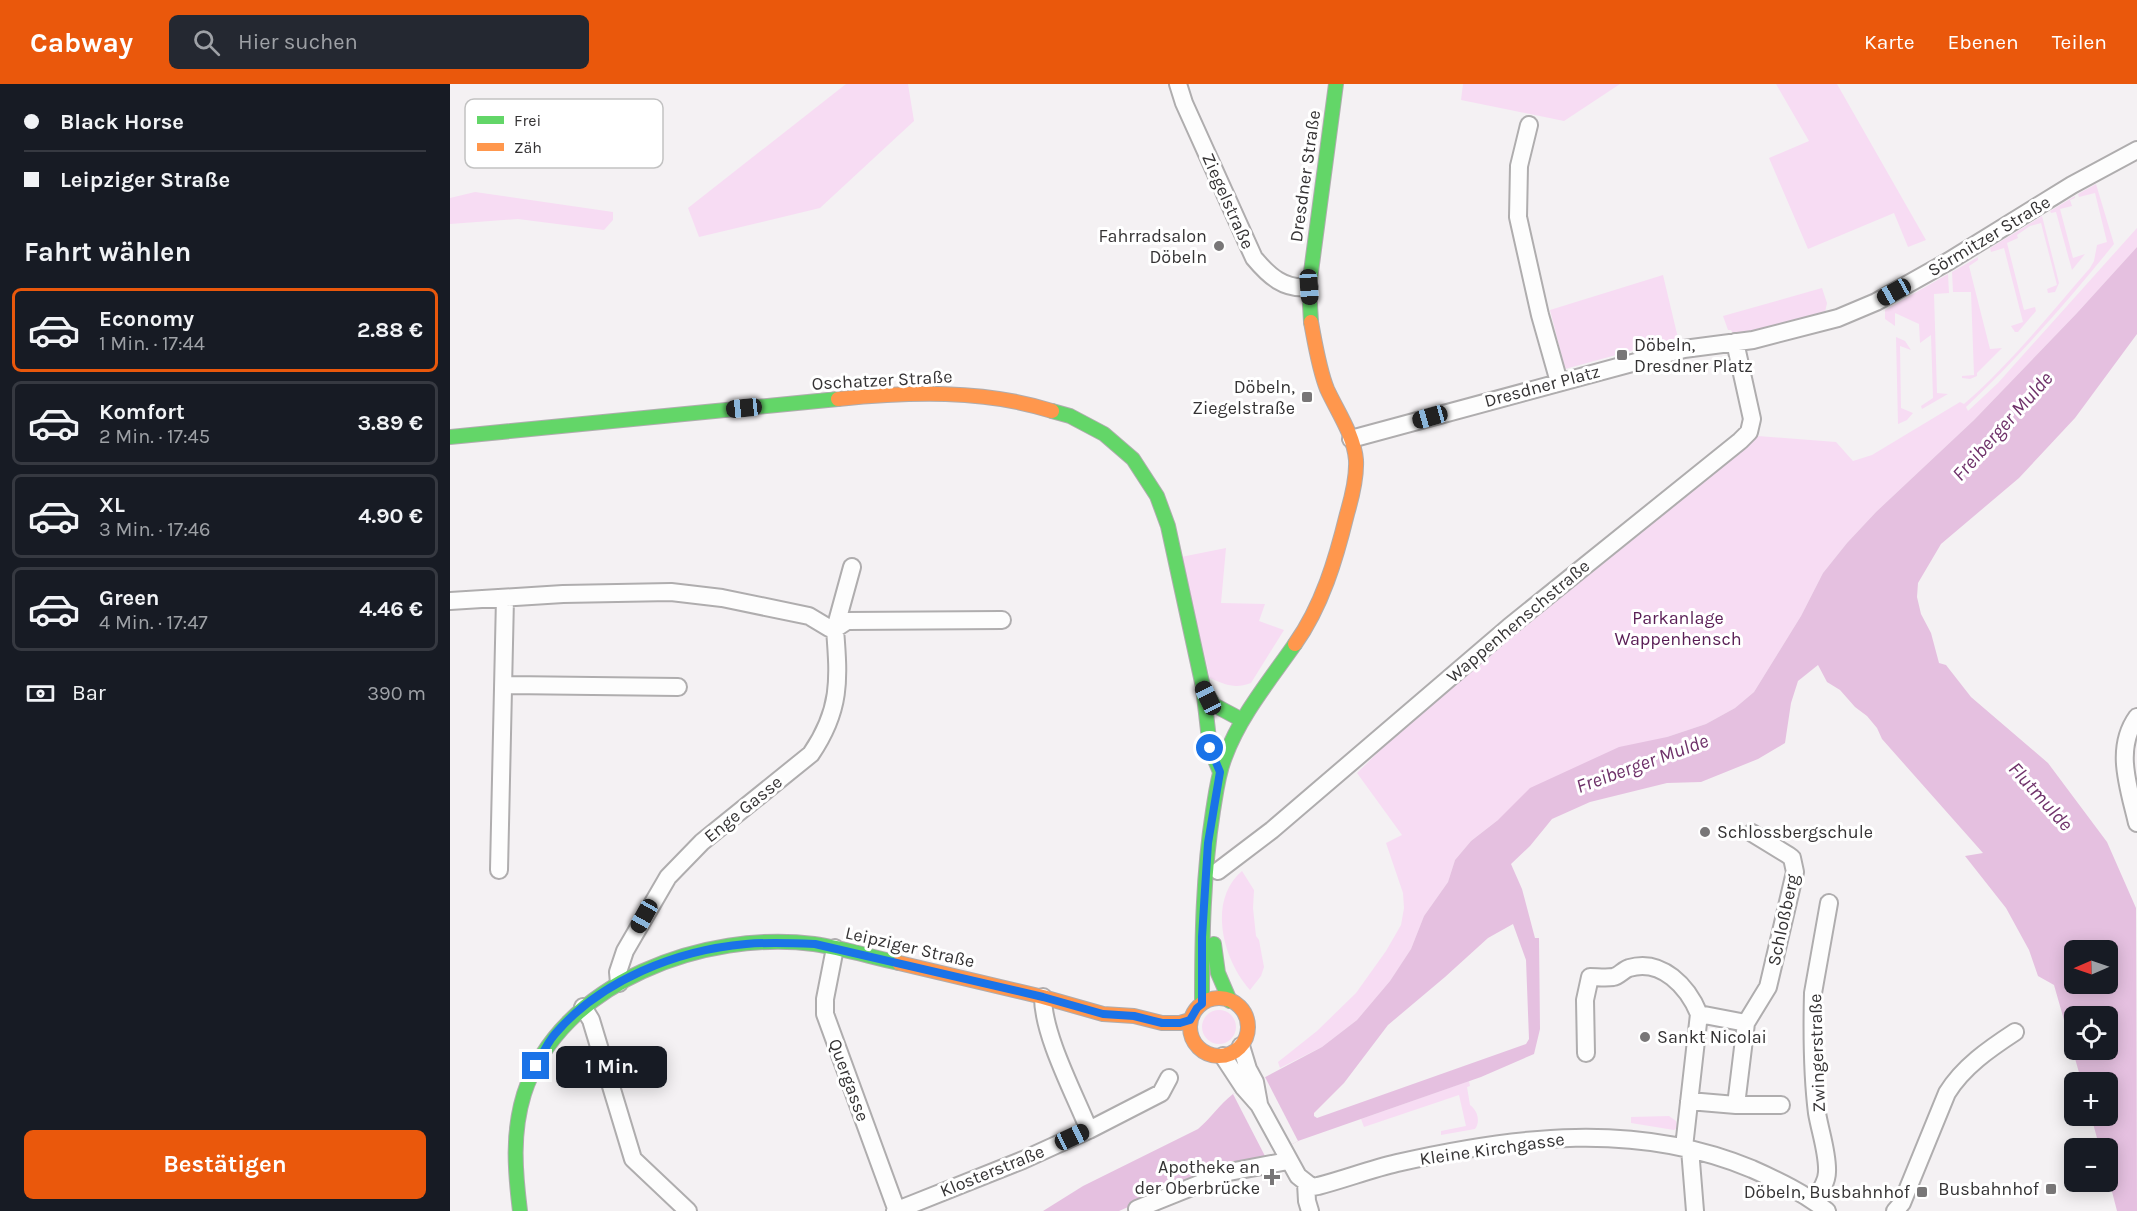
<!DOCTYPE html>
<html lang="de">
<meta charset="utf-8">
<style>
body{margin:0;font-family:Karla,sans-serif;background:#242831;color:#f1f3f6;height:100vh;display:flex;flex-direction:column;font-size:22px;white-space:nowrap}
*{box-sizing:border-box;margin:0}
p{font-size:20px;color:#9ea1a6}
.icon{flex:none;width:33px;height:33px;fill:none;stroke:currentColor;stroke-width:2;stroke-linecap:round;stroke-linejoin:round}
.map{position:relative;flex:1;overflow:hidden}
.panel{display:flex;flex-direction:column;background:#171b24;width:450px}
.panel>*{flex:none}
.banner{display:grid;align-content:center;height:132px;padding:0 24px;background:#171b24}
.needle{width:39px;rotate:268deg}
.buttons{position:absolute;left:1614px;top:856px;display:grid;gap:12px}
.buttons a{display:grid;place-items:center;width:54px;height:54px;border-radius:9px;background:#171b24;box-shadow:0 3px 15px #0003;font-size:30px}
.end{position:absolute;width:27px;height:27px;margin:-14px;border:8px solid #1a73e8;background:#fff;box-shadow:0 0 0 3px #fff}
.from{border-radius:50%}
.bubble{position:absolute;height:42px;border-radius:9px;background:#171b24;box-shadow:0 3px 15px #0003;font-size:20px;font-weight:700;line-height:42px;text-align:center}
.car{position:absolute;width:18px;height:36px;margin:-18px -9px;border-radius:8px;box-shadow:0 0 4px 2px #0007;background:linear-gradient(#222 24%,#8ab4d8 0 40%,#222 0 76%,#8ab4d8 0 86%,#222 0)}
.banner b{display:flex;align-items:center;gap:21px;height:57px;font-size:22px}
.banner b+b{border-top:2px solid #363941}
.banner i{width:15px;height:15px;background:#f1f3f6}
ul{padding:0;list-style:none}
li{display:flex;align-items:center;gap:18px;height:84px;margin:0 12px 9px;padding:0 12px;border:3px solid #363941;border-radius:9px}
li div{flex:1}
li b{display:block;font-size:22px}
li em{font-style:normal;font-weight:700}
li.on{border-color:#ea580c}
li>.icon{width:54px;height:54px;stroke-width:1.5}
h2{padding:0 24px;font-size:27px;line-height:72px}
.pay{display:flex;align-items:center;gap:15px;height:66px;padding:0 24px;font-size:22px}
.pay p{margin-inline-start:auto}
.button{display:flex;gap:12px;margin-top:auto;padding:12px 24px}
.button a{flex:1;height:69px;border-radius:9px;background:#ea580c;color:#fff;font-size:24px;font-weight:700;line-height:69px;text-align:center}
header{display:flex;align-items:center;gap:36px;box-sizing:border-box;height:84px;padding:0 30px;background:#ea580c;color:#fff}
header strong{font-size:28px}
nav{display:flex;gap:33px;margin-inline-start:auto;font-size:21px}
.search{width:420px;height:54px;background:#242831;display:flex;align-items:center;gap:15px;box-sizing:border-box;padding:0 21px;border-radius:9px;color:#9ea1a6;font-size:22px}
main{display:flex;flex:1;min-height:0}
.map>svg:first-child{display:block}
.green{fill:#f7dcf3}
.water{fill:#e5c0e0;fill-rule:evenodd}
.pier{fill:#f4f1f3}
.lines{fill:none;stroke-linecap:round;stroke-linejoin:round}
.street-casing{stroke:#afadae;stroke-width:20}
.fast-casing{stroke:#afadae;stroke-width:16}
.slow-casing{stroke:#afadae;stroke-width:16}
.street{stroke:#fdfdfd;stroke-width:16}
.fast{stroke:#63d668;stroke-width:14}
.slow{stroke:#ff974d;stroke-width:14}
.route{stroke:#1a73e8;stroke-width:8}
.poi-dot{fill:#787677;stroke:#fff;stroke-width:2}
.labels{text-anchor:middle;stroke-width:6;stroke-linejoin:round;paint-order:stroke}
.street-label{font-size:18px;fill:#353334;stroke:#fff}
.poi-label{font-size:18px;fill:#353334;stroke:#fff;text-anchor:end}
.park-label{font-size:18px;fill:#591d55;stroke:#fff}
.water-label{font-size:20px;font-style:italic;fill:#6f326a;stroke:#fff}
.key{fill:#fff;stroke:#c2c2c2;stroke-width:1.5}
.key-label{font-size:16px;fill:#353334}
</style>
<header>
<strong>Cabway</strong>
<div class="search"><svg class="icon" aria-label="search" viewBox="0 0 24 24"><circle cx="10" cy="10" r="6"/><path d="M15 15l6 6"/></svg>Hier suchen</div>
<nav><a>Karte</a><a>Ebenen</a><a>Teilen</a></nav>
</header>
<main>
<section class="panel">
<div class="banner">
<b><i class="from"></i>Black Horse</b>
<b><i></i>Leipziger Straße</b>
</div>
<h2>Fahrt wählen</h2>
<ul>
<li class="on"><svg class="icon" aria-label="car" viewBox="0 0 24 24"><path d="M5 17H2v-5l4-1 3-4h7l3 4 3 1v5h-3M9 17h6M6 11h13"/><circle cx="7" cy="17" r="2"/><circle cx="17" cy="17" r="2"/></svg><div><b>Economy</b><p>1 Min. · 17:44</p></div><em>2.88 €</em></li>
<li><svg class="icon" aria-label="car" viewBox="0 0 24 24"><path d="M5 17H2v-5l4-1 3-4h7l3 4 3 1v5h-3M9 17h6M6 11h13"/><circle cx="7" cy="17" r="2"/><circle cx="17" cy="17" r="2"/></svg><div><b>Komfort</b><p>2 Min. · 17:45</p></div><em>3.89 €</em></li>
<li><svg class="icon" aria-label="car" viewBox="0 0 24 24"><path d="M5 17H2v-5l4-1 3-4h7l3 4 3 1v5h-3M9 17h6M6 11h13"/><circle cx="7" cy="17" r="2"/><circle cx="17" cy="17" r="2"/></svg><div><b>XL</b><p>3 Min. · 17:46</p></div><em>4.90 €</em></li>
<li><svg class="icon" aria-label="car" viewBox="0 0 24 24"><path d="M5 17H2v-5l4-1 3-4h7l3 4 3 1v5h-3M9 17h6M6 11h13"/><circle cx="7" cy="17" r="2"/><circle cx="17" cy="17" r="2"/></svg><div><b>Green</b><p>4 Min. · 17:47</p></div><em>4.46 €</em></li>
</ul>
<div class="pay"><svg class="icon" aria-label="cash" viewBox="0 0 24 24"><path d="M3 7h18v10H3z"/><circle cx="12" cy="12" r="2"/></svg>Bar<p>390 m</p></div>
<div class="button"><a>Bestätigen</a></div>
</section>
<div class="map">
<svg width="1687" height="1127" viewBox="0 0 1687 1127">
<rect width="100%" height="100%" fill="#f4f1f3"/>
<!-- green -->
<path class="green" d="M396 0H458L464 37 370 124 249 153 238 124Z
M1013 0H1170L1114 37 1011 16Z
M1326 0H1387L1476 156 1458 163 1444 129 1358 165 1319 74 1359 57Z
M1646 100 1664 160C1618 217 1569 273 1516 323L1518 327 1548 299 1687 144V163L1627 229 1524 336 1426 428 1397 459 1373 489 1351 532 1304 608 1285 624 1256 640 1217 653 1048 736 1021 757 1005 776 998 798 974 832 961 865 940 897 907 936 872 963 830 984 828 978 867 947 906 909 936 867 951 841 954 824 953 809 936 759 952 751 907 689 971 626 1190 450 1308 352 1386 358 1403 377 1422 371 1510 318 1514 320C1561 279 1599 231 1640 184L1644 177 1647 161 1657 158 1645 109 1629 113 1628 110Z
M25 108 163 128V136L154 146 68 135 0 140V114Z
M1625 112V114L1620 116 1622 122 1610 125 1623 174 1635 170 1622 186 1606 128 1601 129 1600 127Z
M1592 132 1609 199 1605 208 1598 209 1597 205 1607 201 1591 139 1580 142 1567 151 1568 154 1557 159 1574 226 1585 223 1586 227 1568 248H1565L1561 242 1573 238 1554 164 1541 168 1540 164Z
M1528 173V176L1519 182 1540 265 1552 264 1527 289V292L1520 295 1512 294V292L1524 291 1521 208H1503L1502 188Z
M1498 190 1499 209 1484 210 1487 309 1498 310 1472 325 1471 322 1483 314 1481 251 1470 259 1469 240 1445 229V242L1435 235V226Z
M1213 191 1228 254 1115 285 1100 226Z
M1372 204 1377 219 1375 228 1326 243 1285 252 1281 246H1278L1273 232Z
M1446 253 1455 257 1461 266 1450 262 1451 324 1463 329 1457 336 1448 340Z
M776 464 771 519 815 520 809 537 834 546 801 599C785 605 776 601 760 594L731 473Z
M792 787 804 806 803 824 806 852 809 856 814 883 811 892 800 906C773 876 757 817 792 787Z
M752 943a17 17 0 1 1 34 0a17 17 0 1 1-34 0Z
M1019 997 1020 1002 1017 1003 1020 1021C1027 1026 1031 1037 1025 1045L991 1051V1047L1016 1042 1009 1011 914 1043 911 1035Z
M1219 1032 1226 1037 1228 1043 1224 1046 1181 1039V1033Z"/>
<!-- water -->
<path class="water" d="M1687 163V250L1625 334 1569 394 1491 460 1468 499 1467 513 1471 530 1481 549 1489 579 1496 581 1521 613 1598 679 1657 758 1686 824 1687 1127H1667L1658 1092V1065H1650L1641 1032H1658V999H1632L1604 901 1588 892 1579 866 1556 824 1515 772 1533 769 1432 655 1427 644 1417 632 1405 623 1390 606 1377 598 1368 581 1348 597 1341 619 1335 659 1308 675 1251 698 1217 699 1140 718 1102 735 1080 762 1061 780 1072 805 1085 854H1089L1090 945 1084 970 1031 993 848 1057 816 1074 777 1080 669 1127H593L633 1102 748 1045C761 1034 769 1021 783 1010L872 963 907 936 940 897 961 865 974 832 998 798 1005 776 1021 757 1048 736 1080 704 1169 663 1217 653 1256 640 1285 624 1304 608 1351 532 1373 489 1397 459 1426 428 1524 336 1627 229ZM1063 840 1076 876 1079 955 1076 960 867 1034 864 1032V1029L894 999 938 941 995 893 1038 854ZM1624 867H1658V900H1624ZM1624 933H1658V966H1624Z"/>
<!-- pier -->
<path class="pier" d="M815 993 848 1057 816 1074 783 1010Z"/>
<g class="lines">
<!-- street casing -->
<g class="street-casing">
<path id="street" d="M728 0 734 19 804 174C819 192 834 206 859 203
M1079 41 1069 82 1068 133 1090 231 1109 298
M901 355 1234 265 1303 256 1388 234 1426 218 1499 177 1622 101 1687 66
M402 483 385 545 397 537 552 536
M0 517 113 510 221 508 272 514 359 532 379 544 385 545C389 596 391 626 361 670L252 758 218 793 175 867 168 888 169 899
M54 601 228 603
M1687 633C1664 665 1679 704 1687 739
M49 786 55 514
M768 787 822 746 1059 543 1290 357 1299 348 1302 335 1285 258
M385 864 375 915V930L447 1127
M593 913C593 951 624 1009 639 1046
M133 923 141 936 183 1075 238 1127
M1249 930 1296 939
M791 962 798 985 805 998 809 1020
M1136 969 1135 916 1140 893C1147 893 1156 894 1163 893 1169 892 1173 886 1179 884 1212 874 1238 903 1249 930L1234 1063
M773 972 794 1004 809 1021 848 1092 862 1103 868 1102C895 1095 921 1085 947 1079 1065 1052 1187 1037 1302 1085 1329 1097 1354 1109 1377 1127
M1239 1017 1286 1021 1296 939 1318 903 1345 788 1342 774 1338 771 1302 749
M1286 1021H1331
M1240 1065 1245 1127
M856 1099 857 1117 860 1127
M1364 1117C1370 1108 1377 1098 1377 1088 1378 1070 1370 1047 1367 1029 1362 989 1362 948 1363 909L1379 819
M687 1125 779 1088 838 1077
M445 1127 573 1076 639 1046 711 1009 719 994
M1445 1127 1452 1119 1497 1009C1513 983 1539 965 1565 948"/>
</g>
<!-- fast casing -->
<g class="fast-casing">
<path id="fast" d="M861 238 859 203 886 0
M602 327 620 332 654 350 683 375 707 412 718 442 753 603 760 664 770 688
M0 353 388 315
M754 604 764 621 792 636
M764 860 768 889 780 917
M752 919C752 855 753 790 763 727 766 709 768 690 775 673 790 632 820 596 845 560
M70 1127C65 1087 62 1049 74 1010 110 897 257 846 364 860 393 864 421 873 449 879"/>
</g>
<!-- slow casing -->
<g class="slow-casing">
<path id="slow" d="M388 315C459 308 533 305 602 327
M845 560C872 522 886 475 897 430 902 413 907 394 906 376 904 351 887 327 877 305 869 285 865 259 861 238
M449 879 593 913 653 930 684 932 712 939H730L740 936
M740 943a29 29 0 1 1 58 0a29 29 0 1 1-58 0Z"/>
</g>
<!-- street -->
<use href="#street" class="street"/>
<!-- fast -->
<use href="#fast" class="fast"/>
<!-- slow -->
<use href="#slow" class="slow"/>
</g>
<g class="lines">
<!-- route -->
<path class="route" d="M86 982C92 971 97 959 105 950 151 896 227 866 296 860 319 858 342 859 365 860L593 913 653 930 684 932 712 939H730L740 936 747 924 752 920V853L758 759 770 688 760 664"/>
</g>
<!-- markers -->
<g class="poi-dot">
<circle cx="769" cy="162" r="6"/>
<rect x="1166" y="265" width="12" height="12" rx="3"/>
<rect x="851" y="307" width="12" height="12" rx="3"/>
<circle cx="1255" cy="748" r="6"/>
<circle cx="1195" cy="953" r="6"/>
<path d="M819 1084h6v6h6v6h-6v6h-6v-6h-6v-6h6z"/>
<rect x="1595" y="1099" width="12" height="12" rx="3"/>
<rect x="1466" y="1102" width="12" height="12" rx="3"/>
</g>
<g class="labels">
<!-- street labels -->
<g class="street-label">
<text transform="translate(855 92) rotate(-82)" y="6">Dresdner Straße</text>
<text transform="translate(778 117) rotate(66)" y="6">Ziegelstraße</text>
<text transform="translate(1539 152) rotate(-31)" y="6">Sörmitzer Straße</text>
<text transform="translate(432 296) rotate(-3)" y="6">Oschatzer Straße</text>
<text transform="translate(1092 302) rotate(-15)" y="6">Dresdner Platz</text>
<text transform="translate(1068 537) rotate(-40)" y="6">Wappenhenschstraße</text>
<text transform="translate(293 725) rotate(-39)" y="6">Enge Gasse</text>
<text transform="translate(1333 836) rotate(-78)" y="6">Schloßberg</text>
<text transform="translate(460 863) rotate(13)" y="6">Leipziger Straße</text>
<text transform="translate(1367 969) rotate(-92)" y="6">Zwingerstraße</text>
<text transform="translate(399 996) rotate(70)" y="6">Quergasse</text>
<text transform="translate(1042 1065) rotate(-8)" y="6">Kleine Kirchgasse</text>
<text transform="translate(542 1087) rotate(-22)" y="6">Klosterstraße</text>
</g>
<!-- poi labels -->
<g class="poi-label">
<text x="757" y="158">Fahrradsalon<tspan x="757" dy="21">Döbeln</tspan></text>
<text x="1184" y="267" text-anchor="start">Döbeln,<tspan x="1184" dy="21">Dresdner Platz</tspan></text>
<text x="845" y="309">Döbeln,<tspan x="845" dy="21">Ziegelstraße</tspan></text>
<text x="1267" y="754" text-anchor="start">Schlossbergschule</text>
<text x="1207" y="959" text-anchor="start">Sankt Nicolai</text>
<text x="810" y="1089">Apotheke an<tspan x="810" dy="21">der Oberbrücke</tspan></text>
<text x="1589" y="1111">Busbahnhof</text>
<text x="1460" y="1114">Döbeln, Busbahnhof</text>
</g>
<!-- park labels -->
<g class="park-label">
<text x="1228" y="540">Parkanlage<tspan x="1228" dy="21">Wappenhensch</tspan></text>
</g>
<!-- water labels -->
<g class="water-label">
<text transform="translate(1552 342) rotate(-48)" y="7">Freiberger Mulde</text>
<text transform="translate(1192 679) rotate(-20)" y="7">Freiberger Mulde</text>
<text transform="translate(1591 712) rotate(48)" y="7">Flutmulde</text>
</g>
</g>
<!-- legend -->
<rect x="15" y="15" width="198" height="69" rx="9" class="key"/>
<rect x="27" y="32" width="27" height="8" fill="#63d668"/>
<rect x="27" y="59" width="27" height="8" fill="#ff974d"/>
<g class="key-label">
<text x="64" y="42">Frei</text>
<text x="64" y="69">Zäh</text>
</g>
</svg>
<div class="buttons">
<a><svg class="needle" viewBox="-14 -14 28 28"><path d="M0-13l5 13h-10z" fill="#e53935"/><path d="M0 13l5-13h-10z" fill="#9ea1a6"/></svg></a>
<a><svg class="icon" aria-label="locate" viewBox="0 0 24 24"><circle cx="12" cy="12" r="6"/><path d="M12 2v4M12 18v4M2 12h4M18 12h4"/></svg></a>
<a>+</a>
<a>−</a>
</div>
<i class="end from" style="left:760px;top:664px"></i>
<i class="end" style="left:86px;top:982px"></i>
<div class="bubble" style="left:106px;top:962px;width:111px">1 Min.</div>
<i class="car" style="left:859px;top:203px;rotate:176deg"></i>
<i class="car" style="left:1444px;top:208px;rotate:241deg"></i>
<i class="car" style="left:294px;top:324px;rotate:264deg"></i>
<i class="car" style="left:980px;top:333px;rotate:254deg"></i>
<i class="car" style="left:758px;top:614px;rotate:334deg"></i>
<i class="car" style="left:194px;top:832px;rotate:209deg"></i>
<i class="car" style="left:622px;top:1053px;rotate:65deg"></i>
</div>
</main>
